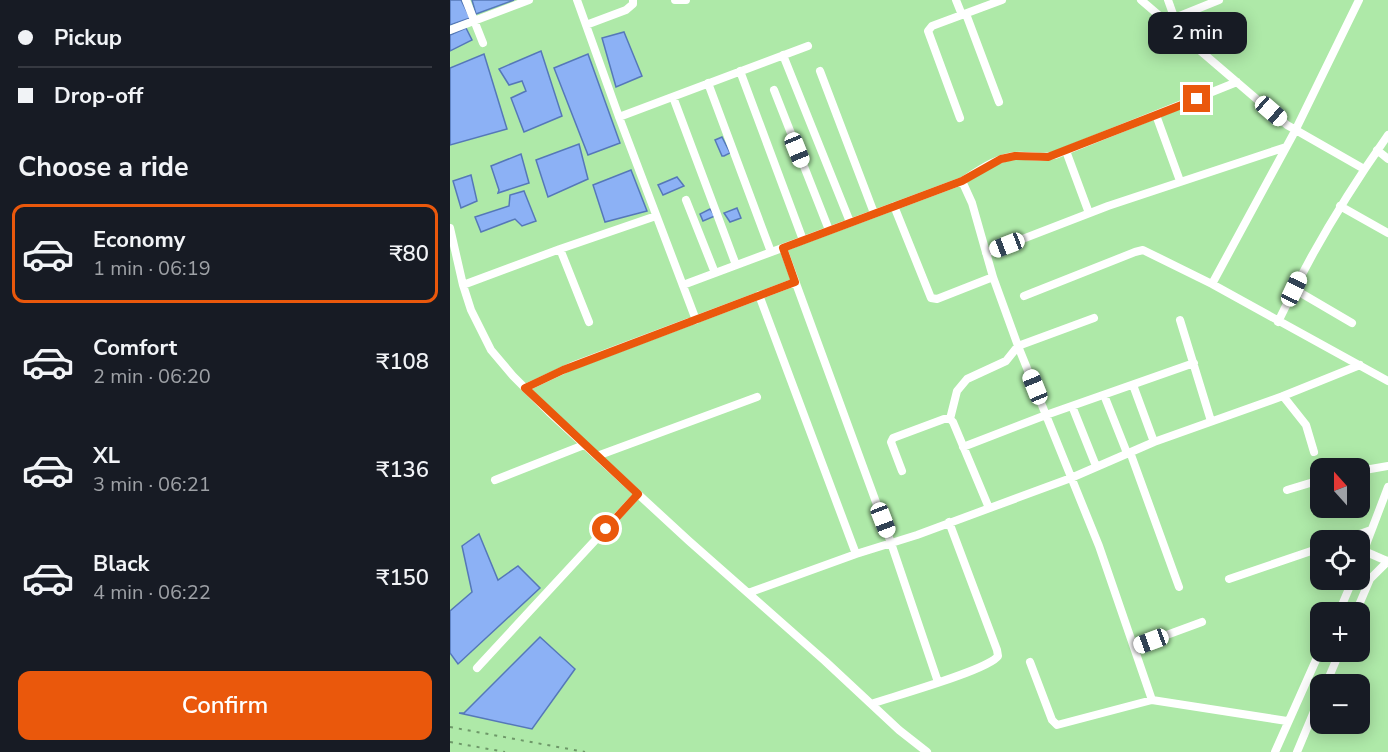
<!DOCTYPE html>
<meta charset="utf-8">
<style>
body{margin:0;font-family:"Nunito Sans",sans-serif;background:#20242c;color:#f1f3f6;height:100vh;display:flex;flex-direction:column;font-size:22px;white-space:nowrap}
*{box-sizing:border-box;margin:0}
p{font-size:20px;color:#9ea1a6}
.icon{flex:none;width:33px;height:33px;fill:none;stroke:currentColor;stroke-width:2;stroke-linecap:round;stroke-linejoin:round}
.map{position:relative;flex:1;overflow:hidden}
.sheet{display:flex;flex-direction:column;background:#171b24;width:450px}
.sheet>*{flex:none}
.hud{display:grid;align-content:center;height:132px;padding:0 18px;background:#171b24}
.needle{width:39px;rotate:339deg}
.tools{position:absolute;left:860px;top:458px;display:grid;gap:12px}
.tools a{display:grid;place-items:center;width:60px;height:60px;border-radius:12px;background:#171b24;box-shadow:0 3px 15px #0003;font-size:30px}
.end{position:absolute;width:27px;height:27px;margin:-14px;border:8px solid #ea580c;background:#fff;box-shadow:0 0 0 3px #fff}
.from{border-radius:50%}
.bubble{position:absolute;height:42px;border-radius:12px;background:#171b24;box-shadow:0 3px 15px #0003;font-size:20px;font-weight:600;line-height:42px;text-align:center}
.car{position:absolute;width:18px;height:36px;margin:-18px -9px;border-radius:8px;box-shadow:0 0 4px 2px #0007;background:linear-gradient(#fff 24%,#345 0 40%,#fff 0 76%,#345 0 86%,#fff 0)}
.hud b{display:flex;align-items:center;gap:21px;height:57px;font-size:22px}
.hud b+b{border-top:2px solid #363941}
.hud i{width:15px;height:15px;background:#f1f3f6}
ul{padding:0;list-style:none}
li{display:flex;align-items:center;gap:18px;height:99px;margin:0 12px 9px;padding:0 6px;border:3px solid transparent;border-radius:12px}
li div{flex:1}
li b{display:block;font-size:22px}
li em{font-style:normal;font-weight:600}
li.current{border-color:#ea580c}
li>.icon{width:54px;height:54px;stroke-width:1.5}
h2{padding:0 18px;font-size:27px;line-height:72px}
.cta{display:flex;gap:12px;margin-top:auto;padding:12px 18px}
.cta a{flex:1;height:69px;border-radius:12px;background:#ea580c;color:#fff;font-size:24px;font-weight:600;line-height:69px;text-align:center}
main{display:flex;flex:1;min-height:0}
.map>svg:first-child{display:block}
.building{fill:#8cb1f5;stroke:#5578b8;stroke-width:1.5}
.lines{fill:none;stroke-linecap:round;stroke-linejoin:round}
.minor{stroke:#fff;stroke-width:8}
.rail{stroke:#6e9869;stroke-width:2;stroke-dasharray:3 6;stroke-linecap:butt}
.route{stroke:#ea580c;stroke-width:8}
</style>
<main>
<section class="sheet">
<div class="hud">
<b><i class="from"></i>Pickup</b>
<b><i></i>Drop-off</b>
</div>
<h2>Choose a ride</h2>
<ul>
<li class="current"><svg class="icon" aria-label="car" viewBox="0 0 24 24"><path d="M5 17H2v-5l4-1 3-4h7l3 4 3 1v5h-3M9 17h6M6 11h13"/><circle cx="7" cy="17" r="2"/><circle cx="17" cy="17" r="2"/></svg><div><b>Economy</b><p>1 min · 06:19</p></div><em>₹80</em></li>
<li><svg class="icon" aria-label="car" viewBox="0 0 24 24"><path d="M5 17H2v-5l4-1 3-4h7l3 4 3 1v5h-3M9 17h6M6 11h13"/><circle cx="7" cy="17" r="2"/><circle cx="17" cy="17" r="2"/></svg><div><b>Comfort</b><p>2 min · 06:20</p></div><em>₹108</em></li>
<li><svg class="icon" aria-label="car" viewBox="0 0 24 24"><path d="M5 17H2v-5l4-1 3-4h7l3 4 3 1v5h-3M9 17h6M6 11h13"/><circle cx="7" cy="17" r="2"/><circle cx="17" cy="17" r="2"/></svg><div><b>XL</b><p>3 min · 06:21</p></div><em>₹136</em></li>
<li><svg class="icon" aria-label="car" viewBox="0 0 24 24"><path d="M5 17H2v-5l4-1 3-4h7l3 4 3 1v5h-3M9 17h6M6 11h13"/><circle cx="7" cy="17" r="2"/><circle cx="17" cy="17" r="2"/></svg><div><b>Black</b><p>4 min · 06:22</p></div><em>₹150</em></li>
</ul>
<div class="cta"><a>Confirm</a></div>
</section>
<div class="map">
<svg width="938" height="752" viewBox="0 0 938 752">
<rect width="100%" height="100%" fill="#aee9a8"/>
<!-- building -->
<path class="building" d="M0 0H11L20 18 0 25Z
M22 0H64L26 14Z
M16 28 22 40 0 51V35Z
M174 32 192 76 166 87 152 38Z
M91 51 112 116 74 132 61 98 76 91 72 81 59 85 49 69Z
M34 54 57 129 0 145V68Z
M138 54 170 143 138 155 104 68Z
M272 137 280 153 274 156H272L265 140Z
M129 144 138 179 98 197 86 160Z
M71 154 79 183 48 193 49 190 41 166Z
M181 170 197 211 155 222 143 185Z
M21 175 27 201 11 208 3 181Z
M227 177 234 186 213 195 208 185Z
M74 191 86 221 72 226 65 219 31 232 25 217 59 206 60 195Z
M287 208 291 218 280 222 274 213Z
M260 209 265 216 253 221 250 214Z
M29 534 48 580 68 566 90 588 8 664 0 653V611L22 592 12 546Z
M90 637 125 669 82 729 9 713H14Z"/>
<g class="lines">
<!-- minor -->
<path class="minor" d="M16 0 33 43
M127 0 169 117 246 320
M225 0H236
M506 0 512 15
M691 0 837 125 914 169
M718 0 723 14 720 23
M516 14 549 102
M722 19 769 0
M136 25 176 10 183 4V0
M0 30 79 0
M333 55 400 222
M290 71 353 240
M370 71 424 213
M258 83 321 252
M324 90 379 230
M223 97 286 265
M706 115 730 181
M169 117 358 46
M510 118 478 31 482 26 552 0
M927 150 938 159
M616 151 639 213
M512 181 522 203 543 277 568 346 649 546 702 700
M236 200 265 273
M444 206 481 298 487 299 543 277
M890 206 938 233
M0 228 13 285 21 310 41 350 63 376 99 412 239 541 375 661 449 730 477 752
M333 248 441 543 488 682
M110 249 139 322
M536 253 658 206 836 147
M762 284 845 131 909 0
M13 285 110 249 206 216
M233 285 512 181C528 171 547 157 565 156 579 155 591 159 605 155L787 82
M844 289 902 323
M309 295 406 554
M574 296 685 252 693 250 762 284 938 381
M730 320 761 421
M828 322C860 254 895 196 938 135
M683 385 704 442
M75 388 122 366 345 282
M654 395 677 453
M833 396 856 425 864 452
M622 406 646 466
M500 419 507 391 517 379 556 361 568 346 644 318
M513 447 596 415 744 363
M680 452 729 587
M147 456 307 397
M452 471 441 442 443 438 494 419H500L503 422 539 508
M909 471 938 466
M45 480 134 445
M837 490 870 480
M893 540 921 530
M914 551 937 561
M909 563 938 487
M779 579 870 548
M298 593 406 554 467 535 621 478 704 442 833 396 910 365
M889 612 903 579
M906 612 920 579 938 561
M684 647 752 622
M580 662 602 720 607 725 702 700 837 721
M27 668 188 494
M876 684 890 651
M421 704C441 697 539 670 548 656L547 650 499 522
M825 752 870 651
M847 752 870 697"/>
<!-- rail -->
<path class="rail" d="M0 727 135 752
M0 742 55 752"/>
</g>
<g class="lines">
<!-- route -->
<path class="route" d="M156 529 188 494 75 388 113 370 345 282 333 248 512 181 551 159 565 156 598 157 747 99"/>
</g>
</svg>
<div class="tools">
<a><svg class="needle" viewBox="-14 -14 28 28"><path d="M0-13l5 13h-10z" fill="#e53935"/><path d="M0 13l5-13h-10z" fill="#9ea1a6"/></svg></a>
<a><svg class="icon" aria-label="locate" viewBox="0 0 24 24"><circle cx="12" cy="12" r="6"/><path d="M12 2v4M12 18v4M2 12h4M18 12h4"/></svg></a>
<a>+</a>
<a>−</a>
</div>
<i class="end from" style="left:156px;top:529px"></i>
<i class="end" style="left:747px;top:99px"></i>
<div class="bubble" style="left:698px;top:12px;width:99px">2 min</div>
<i class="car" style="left:821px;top:111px;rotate:131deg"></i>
<i class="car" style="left:347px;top:150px;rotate:158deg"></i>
<i class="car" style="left:557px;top:245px;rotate:249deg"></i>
<i class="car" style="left:844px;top:289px;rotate:25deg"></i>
<i class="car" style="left:585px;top:387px;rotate:338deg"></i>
<i class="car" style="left:433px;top:520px;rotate:159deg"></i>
<i class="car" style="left:701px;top:641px;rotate:250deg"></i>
</div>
</main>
